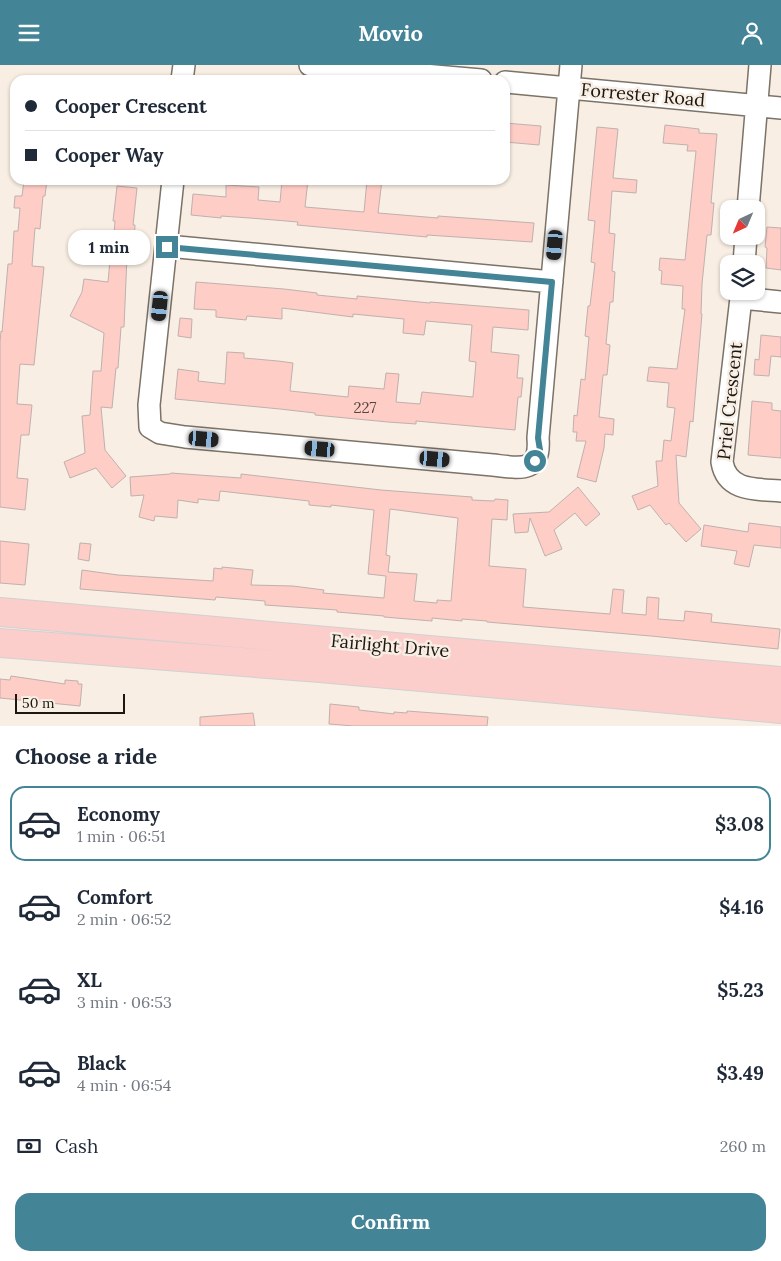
<!DOCTYPE html>
<meta charset="utf-8">
<style>
body{margin:0;font-family:Lora,serif;background:#f6f6f7;color:#1f2937;height:100vh;display:flex;flex-direction:column;font-size:19px;white-space:nowrap}
*{box-sizing:border-box;margin:0}
p{font-size:16px;color:#747a83}
.icon{flex:none;width:28px;height:28px;fill:none;stroke:currentColor;stroke-width:2;stroke-linecap:round;stroke-linejoin:round}
.map{position:relative;height:661px;overflow:hidden}
.panel{display:flex;flex-direction:column;background:#fff;flex:1}
.panel>*{flex:none}
.banner{position:absolute;left:10px;top:10px;width:500px;height:110px;border-radius:15px;box-shadow:0 1px 4px #0004;display:grid;align-content:center;height:110px;padding:0 15px;background:#fff}
.needle{width:32px;rotate:224deg}
.fabs{position:absolute;left:720px;top:135px;display:grid;gap:10px}
.fabs a{display:grid;place-items:center;width:45px;height:45px;border-radius:10px;background:#fff;box-shadow:0 1px 4px #0004;font-size:25px}
.scale{position:absolute;left:15px;bottom:12px;width:110px;box-sizing:border-box;padding-left:5px;border:2px solid #1b1814;border-top:0;font-size:14px;line-height:18px;white-space:nowrap;color:#1b1814;-webkit-text-stroke:4px #f8eee3;paint-order:stroke}
.end{position:absolute;width:22px;height:22px;margin:-11px;border:6px solid #438497;background:#fff;box-shadow:0 0 0 2px #fff}
.from{border-radius:50%}
.bubble{position:absolute;height:35px;border-radius:15px;background:#fff;box-shadow:0 1px 4px #0004;font-size:16px;font-weight:700;line-height:35px;text-align:center}
.car{position:absolute;width:15px;height:30px;margin:-15px -8px;border-radius:6px;box-shadow:0 0 4px 1px #0007;background:linear-gradient(#222 24%,#8ab4d8 0 40%,#222 0 76%,#8ab4d8 0 86%,#222 0)}
.banner b{display:flex;align-items:center;gap:18px;height:48px;font-size:19px}
.banner b+b{border-top:1px solid #e0e1e3}
.banner i{width:12px;height:12px;background:#1f2937}
ul{padding:0;list-style:none}
li{display:flex;align-items:center;gap:15px;height:75px;margin:0 10px 8px;padding:0 5px;border:2px solid transparent;border-radius:15px}
li div{flex:1}
li b{display:block;font-size:19px}
li em{font-style:normal;font-weight:700}
li.active{border-color:#438497}
li>.icon{width:45px;height:45px;stroke-width:1.5}
h2{padding:0 15px;font-size:22px;line-height:60px}
.pay{display:flex;align-items:center;gap:12px;height:55px;padding:0 15px;font-size:19px}
.pay p{margin-inline-start:auto}
.action{display:flex;gap:10px;margin-top:auto;padding:10px 15px}
.action a{flex:1;height:58px;border-radius:15px;background:#438497;color:#fff;font-size:20px;font-weight:700;line-height:58px;text-align:center}
header{display:flex;justify-content:space-between;align-items:center;height:65px;padding:0 15px;background:#438497;color:#fff;font-size:22px;font-weight:700}
.map>svg:first-child{display:block}
.building{fill:#fecdc6;stroke:#c0b0ae;fill-rule:evenodd}
.lines{fill:none;stroke-linecap:round;stroke-linejoin:round}
.minor-casing{stroke:#7b7268;stroke-width:24}
.major-casing{stroke:#d1d1d0;stroke-width:30}
.minor{stroke:#fff;stroke-width:21}
.major{stroke:#fbcdcb;stroke-width:28}
.route{stroke:#438497;stroke-width:6}
.labels{text-anchor:middle;stroke-width:5;stroke-linejoin:round;paint-order:stroke}
.number-label{font-size:15px;fill:#544540}
.street-label{font-size:18px;fill:#1b1814;stroke:#f8eee3}
</style>
<header><svg class="icon" aria-label="menu" viewBox="0 0 24 24"><path d="M4 6h16M4 12h16M4 18h16"/></svg>Movio<svg class="icon" aria-label="person" viewBox="0 0 24 24"><circle cx="12" cy="8" r="4"/><path d="M4 21q1-7 8-7t8 7"/></svg></header>
<div class="map">
<svg width="781" height="661" viewBox="0 0 781 661">
<rect width="100%" height="100%" fill="#f8eee3"/>
<!-- building -->
<path class="building" d="M505 58 541 61 539 80 505 77Z
M665 60 699 64V68L717 69 711 138H714L711 170H707L702 219 701 249H702L693 357 690 356 686 392 676 390 679 438 701 464 686 477 669 458 666 460 650 440 638 445 632 431 658 421 656 396H662L664 375 671 376 675 343 667 342 669 318 647 316 649 302 677 304 685 244H682L683 221 661 219 662 206 659 205 660 193 685 195 696 86H687L688 80 663 78Z
M597 62 618 64 613 113 637 115 636 128 612 126 609 168 615 169 612 206 615 207 613 237H610L606 279 610 280 607 310H603L599 352 614 354 613 370 605 369 604 383 596 417 577 412 586 376H576L577 367H573L574 350 577 351 581 314 585 315 589 272 585 271 588 241H590L595 198 591 197 595 156 588 155Z
M24 115H47L45 131H43L40 164 35 163 32 201 44 202 34 300 20 299 17 339 32 340 29 370H21L17 413 28 414 25 445 0 442V277L1 266 2 267 8 199H12L14 166H18L20 143H14L15 131H22Z
M282 115H308L305 142 364 147 367 115H382L378 148 438 153V151L534 158 532 177 427 170V172L297 160 298 157 250 153 221 151V153L191 150 193 129 226 132V120L259 122 258 135 280 137Z
M117 121 137 123 133 160H135L133 192 127 191 124 262H121L118 303H116L112 343 101 342 105 385 126 411 112 423 96 403 70 413 64 397 85 388 82 351 90 350 93 306H101L104 268 70 251 82 227 84 214 108 217 110 195H112L115 156H113Z
M767 162 781 163V205L766 203 767 183 765 182Z
M196 217 284 224 317 228V230L357 234V231L430 238V237L529 245 528 265 493 262 491 287 519 290 517 313H523L521 332H518L515 365 416 356V359L388 357 315 350V348L280 344 175 334 178 304 199 307 198 316 225 319 227 287 244 288V293L278 296 293 298 290 326 348 332 349 321 384 324 386 308 399 309 396 337 420 339 422 327 473 332 476 297 469 296 472 260 426 256 424 270 403 268 404 254 353 249V252L282 243V254L247 251 246 255 216 252V245L194 244Z
M180 253 192 254 191 273 178 271Z
M761 270 781 272V292L771 291 769 311 754 310 755 294 759 295Z
M752 336 772 338V345L781 346V393L748 390Z
M171 408 241 413V409L381 425 472 432V435L494 436 495 434 508 435 507 455 492 454 489 501 526 504 523 542 610 549 613 524 624 525 622 548 646 550 647 532 659 533 658 554 684 556 685 546 712 549 711 557 780 564 778 584 651 571 487 557V556L462 554V556L432 553V556L384 552V551L337 547V545L265 540V536L216 532 215 535 80 524 82 505 118 510 213 516 214 503 222 504V502L253 505 251 520 293 521 324 525 323 528 384 533 386 511 368 509 374 445 331 440V442L309 440V436L220 426 219 436 198 434V438L178 435 177 453 155 451 154 456 139 452 144 430 131 431 130 412 170 409ZM390 444 458 453 451 536 437 535V538L414 536 417 509 388 507 390 491 386 490Z
M578 422 600 449 586 461 575 448 554 465 562 484 545 491 530 453 528 467 515 468 513 449 549 447Z
M749 458 781 462V483L754 480 749 502 734 499 737 486 701 481 704 460 748 467Z
M0 476 29 479 25 520 0 518Z
M80 478 91 479 89 496 78 494Z
M11 611 65 619V615L78 616V619H82L80 641 0 633V614L10 615Z
M330 639 359 642V645L394 649V647L407 648V646L488 652 487 661H354L329 659Z
M253 648 255 661H200V652Z"/>
<g class="lines">
<!-- minor casing -->
<g class="minor-casing">
<path id="minor" d="M310 0 481 15
M182 15 184 0
M505 17 781 43
M173 115 149 340 150 362 160 368 185 372 493 400C519 403 541 409 538 373L571 0
M748 144 760 0
M167 181 552 217
M744 199 746 171
M742 226 741 233 781 237
M741 233 722 397C727 427 757 424 781 426"/>
</g>
<!-- major casing -->
<g class="major-casing">
<path id="major" d="M0 547 781 616
M0 578 320 603 781 644"/>
</g>
<!-- minor -->
<use href="#minor" class="minor"/>
<!-- major -->
<use href="#major" class="major"/>
</g>
<g class="lines">
<!-- route -->
<path class="route" d="M167 182 552 217 538 373 540 385 535 396"/>
</g>
<g class="labels">
<!-- number labels -->
<g class="number-label">
<text x="365" y="348">227</text>
</g>
<!-- street labels -->
<g class="street-label">
<text transform="translate(643 30) rotate(5)" y="6">Forrester Road</text>
<text transform="translate(730 336) rotate(-84)" y="6">Priel Crescent</text>
<text transform="translate(390 581) rotate(5)" y="6">Fairlight Drive</text>
</g>
</g>
</svg>
<div class="fabs">
<a><svg class="needle" viewBox="-14 -14 28 28"><path d="M0-13l5 13h-10z" fill="#e53935"/><path d="M0 13l5-13h-10z" fill="#747a83"/></svg></a>
<a><svg class="icon" aria-label="layers" viewBox="0 0 24 24"><path d="M12 4l9 5-9 5-9-5zM3 14l9 5 9-5"/></svg></a>
</div>
<div class="scale">50 m</div>
<i class="end from" style="left:535px;top:396px"></i>
<i class="end" style="left:167px;top:182px"></i>
<div class="bubble" style="left:68px;top:165px;width:82px">1 min</div>
<i class="car" style="left:555px;top:180px;rotate:185deg"></i>
<i class="car" style="left:160px;top:241px;rotate:186deg"></i>
<i class="car" style="left:204px;top:374px;rotate:95deg"></i>
<i class="car" style="left:320px;top:384px;rotate:275deg"></i>
<i class="car" style="left:435px;top:394px;rotate:95deg"></i>
<div class="banner">
<b><i class="from"></i>Cooper Crescent</b>
<b><i></i>Cooper Way</b>
</div>
</div>
<section class="panel">
<h2>Choose a ride</h2>
<ul>
<li class="active"><svg class="icon" aria-label="car" viewBox="0 0 24 24"><path d="M5 17H2v-5l4-1 3-4h7l3 4 3 1v5h-3M9 17h6M6 11h13"/><circle cx="7" cy="17" r="2"/><circle cx="17" cy="17" r="2"/></svg><div><b>Economy</b><p>1 min · 06:51</p></div><em>$3.08</em></li>
<li><svg class="icon" aria-label="car" viewBox="0 0 24 24"><path d="M5 17H2v-5l4-1 3-4h7l3 4 3 1v5h-3M9 17h6M6 11h13"/><circle cx="7" cy="17" r="2"/><circle cx="17" cy="17" r="2"/></svg><div><b>Comfort</b><p>2 min · 06:52</p></div><em>$4.16</em></li>
<li><svg class="icon" aria-label="car" viewBox="0 0 24 24"><path d="M5 17H2v-5l4-1 3-4h7l3 4 3 1v5h-3M9 17h6M6 11h13"/><circle cx="7" cy="17" r="2"/><circle cx="17" cy="17" r="2"/></svg><div><b>XL</b><p>3 min · 06:53</p></div><em>$5.23</em></li>
<li><svg class="icon" aria-label="car" viewBox="0 0 24 24"><path d="M5 17H2v-5l4-1 3-4h7l3 4 3 1v5h-3M9 17h6M6 11h13"/><circle cx="7" cy="17" r="2"/><circle cx="17" cy="17" r="2"/></svg><div><b>Black</b><p>4 min · 06:54</p></div><em>$3.49</em></li>
</ul>
<div class="pay"><svg class="icon" aria-label="cash" viewBox="0 0 24 24"><path d="M3 7h18v10H3z"/><circle cx="12" cy="12" r="2"/></svg>Cash<p>260 m</p></div>
<div class="action"><a>Confirm</a></div>
</section>
